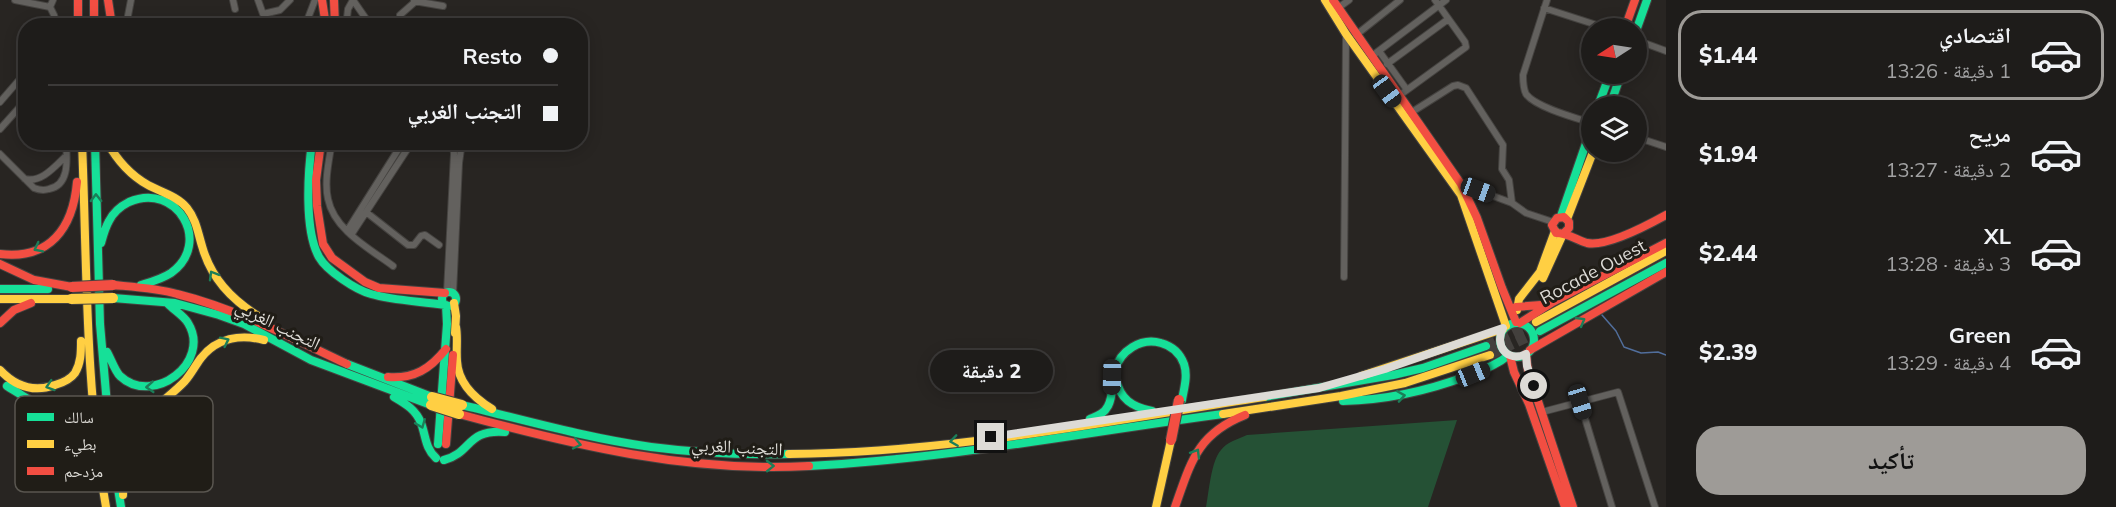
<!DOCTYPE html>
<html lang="ar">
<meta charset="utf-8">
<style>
body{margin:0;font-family:Mulish,"Noto Naskh Arabic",sans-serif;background:#2b2927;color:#f1f3f6;direction:rtl;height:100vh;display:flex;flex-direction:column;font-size:22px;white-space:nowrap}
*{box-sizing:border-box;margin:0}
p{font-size:20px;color:#a1a1a2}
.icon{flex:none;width:33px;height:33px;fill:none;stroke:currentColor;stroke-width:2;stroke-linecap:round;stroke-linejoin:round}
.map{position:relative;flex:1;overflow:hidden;direction:ltr}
.sheet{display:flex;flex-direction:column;background:#1e1c1a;width:450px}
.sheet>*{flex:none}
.guide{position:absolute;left:18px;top:18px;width:570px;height:132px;border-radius:24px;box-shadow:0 3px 15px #0003,0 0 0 2px #3c3a39;direction:rtl;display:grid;align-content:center;height:132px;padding:0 30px;background:#1e1c1a}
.needle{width:39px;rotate:258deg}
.tools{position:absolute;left:1581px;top:18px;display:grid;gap:12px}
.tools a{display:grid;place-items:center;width:66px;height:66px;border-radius:50%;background:#1e1c1a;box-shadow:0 3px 15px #0003,0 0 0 2px #3c3a39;font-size:30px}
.end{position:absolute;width:27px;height:27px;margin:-14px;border:8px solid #dddbd6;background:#111;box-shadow:0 0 0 3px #111}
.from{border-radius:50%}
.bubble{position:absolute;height:42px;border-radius:21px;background:#1e1c1a;box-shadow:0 3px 15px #0003,0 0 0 2px #3c3a39;font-size:20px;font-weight:800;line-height:42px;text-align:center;direction:rtl}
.car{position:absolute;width:18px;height:36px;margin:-18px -9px;border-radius:8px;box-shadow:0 0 4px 2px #0007;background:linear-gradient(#222 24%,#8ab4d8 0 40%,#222 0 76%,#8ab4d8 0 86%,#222 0)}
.guide b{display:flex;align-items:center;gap:21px;height:57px;font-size:22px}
.guide b+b{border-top:2px solid #3c3a39}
.guide i{width:15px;height:15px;background:#f1f3f6}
ul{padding:10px 0 0;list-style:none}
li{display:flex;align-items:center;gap:18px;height:90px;margin:0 12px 9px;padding:0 18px;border:3px solid transparent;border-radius:24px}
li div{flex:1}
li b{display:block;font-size:22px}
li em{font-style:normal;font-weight:800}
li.selected{border-color:#9e9b97}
li>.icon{width:54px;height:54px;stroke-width:1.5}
.action{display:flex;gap:12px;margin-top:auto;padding:12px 30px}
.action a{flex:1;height:69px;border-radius:24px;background:#9e9b97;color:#111;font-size:24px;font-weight:800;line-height:69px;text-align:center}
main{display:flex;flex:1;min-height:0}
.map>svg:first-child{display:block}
.green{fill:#255135}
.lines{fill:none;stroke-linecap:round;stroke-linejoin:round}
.stream{stroke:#516e9c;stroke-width:1.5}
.highway-tunnel{stroke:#43403d;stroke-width:10;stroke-dasharray:10 5;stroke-linecap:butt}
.street-casing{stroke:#454340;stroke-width:8}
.fast-casing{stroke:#454340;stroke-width:10}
.slow-casing{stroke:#454340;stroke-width:10}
.jam-casing{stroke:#454340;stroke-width:10}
.street{stroke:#63615e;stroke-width:6}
.fast{stroke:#16e098;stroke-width:8}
.slow{stroke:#ffcf43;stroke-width:8}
.jam{stroke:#f24e42;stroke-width:8}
.slow-bridge-casing{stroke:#454340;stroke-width:12;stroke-linecap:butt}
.jam-bridge-casing{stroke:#454340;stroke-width:12;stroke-linecap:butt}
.slow-bridge{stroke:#ffcf43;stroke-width:10}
.jam-bridge{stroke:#f24e42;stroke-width:10}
.oneway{stroke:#1b7e58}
.route{stroke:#dddbd6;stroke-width:8}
.labels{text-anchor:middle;stroke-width:6;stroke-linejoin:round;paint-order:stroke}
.street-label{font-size:18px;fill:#dddbd6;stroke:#201d17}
.key{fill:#201d17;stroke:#595650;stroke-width:1.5}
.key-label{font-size:16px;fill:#dddbd6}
</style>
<main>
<section class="sheet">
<ul>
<li class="selected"><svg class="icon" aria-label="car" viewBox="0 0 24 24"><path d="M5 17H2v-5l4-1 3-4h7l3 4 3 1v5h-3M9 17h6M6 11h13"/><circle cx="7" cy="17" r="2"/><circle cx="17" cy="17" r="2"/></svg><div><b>اقتصادي</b><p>1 دقيقة · 13:26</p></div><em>$1.44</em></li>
<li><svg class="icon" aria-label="car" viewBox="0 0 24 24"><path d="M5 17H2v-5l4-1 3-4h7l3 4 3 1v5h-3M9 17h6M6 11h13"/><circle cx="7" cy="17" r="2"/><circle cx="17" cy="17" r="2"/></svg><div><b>مريح</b><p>2 دقيقة · 13:27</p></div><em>$1.94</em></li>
<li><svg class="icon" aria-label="car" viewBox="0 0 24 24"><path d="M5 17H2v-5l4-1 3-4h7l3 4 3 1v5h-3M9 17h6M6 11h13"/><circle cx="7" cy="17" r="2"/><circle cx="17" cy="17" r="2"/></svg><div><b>XL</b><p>3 دقيقة · 13:28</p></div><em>$2.44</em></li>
<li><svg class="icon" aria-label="car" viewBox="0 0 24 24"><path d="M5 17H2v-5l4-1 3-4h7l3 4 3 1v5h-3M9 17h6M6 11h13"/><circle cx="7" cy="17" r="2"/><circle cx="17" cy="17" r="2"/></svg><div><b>Green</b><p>4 دقيقة · 13:29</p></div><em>$2.39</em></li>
</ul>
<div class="action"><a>تأكيد</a></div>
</section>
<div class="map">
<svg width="1666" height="507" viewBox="0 0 1666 507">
<rect width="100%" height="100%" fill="#282522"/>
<!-- green -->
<path class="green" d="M1457 420 1428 507H1206C1209 492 1211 461 1221 450 1227 442 1238 439 1247 435Z"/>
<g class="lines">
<!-- stream -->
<path class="stream" d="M1602 315 1616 331 1624 347 1641 353 1658 352 1666 355"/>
<!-- highway-tunnel -->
<path class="highway-tunnel" d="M1486 346 1536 322
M1490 355 1540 331"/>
<!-- street casing -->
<g class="street-casing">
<path id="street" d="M15 0 50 7
M53 0 50 7 54 15 57 26
M233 0 235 9
M258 0 263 14 280 10 290 0
M353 0 371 26
M1547 0 1523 75C1523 82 1523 88 1526 94 1535 107 1576 118 1592 123
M414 1 443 6
M1338 8 1349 0
M1544 8 1606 28
M126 26 131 0
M305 26 315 0
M346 26 348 9 353 0
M406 26 400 15 416 1
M1356 35 1400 0
M1636 40 1666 51
M1379 51 1407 90
M1372 56 1446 0
M1387 64 1447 20
M1400 95 1466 47 1465 42 1435 0
M0 102 26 72
M1412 112 1453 86 1458 85 1466 88 1503 145 1502 169 1509 180 1512 203 1526 213 1553 222
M0 129 26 100
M1636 137 1666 147
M332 142C329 160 324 182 328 199 334 230 370 249 393 266
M0 154 34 188C39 190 43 191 49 189 70 185 67 159 66 142
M25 179C42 183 55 166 66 156
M1461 184 1512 203
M366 212 408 245H414L421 236 425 235 439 245
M347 231 403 142
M351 235 412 142
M1344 277 1346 34
M447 292 454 154 453 142
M453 294 459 163 462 142
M1580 402 1612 507
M1542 412 1618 392 1655 507"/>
</g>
<!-- fast casing -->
<g class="fast-casing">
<path id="fast" d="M1636 31 1647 0
M1598 106 1610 74
M1610 106 1621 74
M95 142 100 324 110 439 121 507
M312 142C308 172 304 230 319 257 327 271 356 290 371 294 395 301 421 301 445 305
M1561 216 1592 126
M101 243C103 236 105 228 109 221 113 213 121 206 129 202 177 181 213 243 171 273 162 279 151 282 141 285
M0 289H48
M442 299a7 7 0 1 1 14 0a7 7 0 1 1-14 0Z
M113 298 175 303 219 315 244 324 311 360 431 405
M1500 340a17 17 0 1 1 34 0a17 17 0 1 1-34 0Z
M1540 331 1666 263
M107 352C111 359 115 371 120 376 153 407 212 362 188 323 184 316 174 310 168 304
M347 364 432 397
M1116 379C1120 399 1132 407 1152 411
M7 386C58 418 78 424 95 486
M394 397C406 404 416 410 421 423 426 436 425 448 436 458
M1264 397 1393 375 1423 368 1486 346
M1343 401C1386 400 1427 391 1467 376 1482 370 1497 365 1509 355
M462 405C524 420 587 438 651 447 697 453 743 455 789 454
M1090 419C1097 416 1104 414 1108 406 1114 395 1111 382 1115 370 1120 351 1141 337 1161 343 1172 346 1180 353 1184 364 1188 376 1184 388 1182 400
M438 444 447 324 446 305
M444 460C472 453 466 429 505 432
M809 466C948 459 1085 432 1223 414"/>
</g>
<!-- slow casing -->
<g class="slow-casing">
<path id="slow" d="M1325 0 1346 34 1461 195 1506 326
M82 142C87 264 85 386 106 507
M107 142C117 160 130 175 148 185 161 192 177 196 187 208 196 219 198 233 202 246 211 278 231 299 258 316
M1567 219 1593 152
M1543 278 1563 234
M0 299H71
M454 303 456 316 455 333
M1517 310 1519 299 1540 272 1555 231
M1536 322 1666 251
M456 327C458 338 456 349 457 361 458 383 474 398 492 409
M0 370C15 386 33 393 55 385 62 383 70 380 75 373 81 363 81 352 81 341
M1361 376 1503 329
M1223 414 1341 396 1405 383 1490 355
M789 454C948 453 1107 421 1264 397
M123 495C123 467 128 437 147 416 158 403 173 394 185 381 191 374 195 366 201 358 217 338 240 334 264 340
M1156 507 1171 440"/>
</g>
<!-- jam casing -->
<g class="jam-casing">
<path id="jam" d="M78 0V26
M94 0V26
M108 0 112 26
M322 0 326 26
M334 0 335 26
M1333 0 1461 184 1477 218 1502 288 1516 322
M1625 28 1635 0
M321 142 316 180 317 206 323 244 332 258 365 282 379 288 445 293
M1564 233 1569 228V222L1564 217 1557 218 1552 225 1556 233C1568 233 1576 240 1587 243 1607 247 1648 225 1666 215
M0 254C50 260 73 228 77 182
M0 264 34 280 72 287
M113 285C135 287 156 288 177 294 237 309 292 338 347 364
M1516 307 1541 305
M0 323 14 310 31 303
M1520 323 1553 302 1666 243
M1530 350 1666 272
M1526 354 1528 371 1573 507
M1510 356 1514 372 1529 404 1565 507
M388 377C414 379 430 369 446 349
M459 414C573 445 689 473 809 466
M446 444 453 355
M1175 507C1191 462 1197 434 1245 415"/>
</g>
<!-- street -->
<use href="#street" class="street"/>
<!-- fast -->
<use href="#fast" class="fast"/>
<!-- slow -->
<use href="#slow" class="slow"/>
<!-- jam -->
<use href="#jam" class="jam"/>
<!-- slow-bridge casing -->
<g class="slow-bridge-casing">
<path id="slow-bridge" d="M71 299 113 298
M432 397 462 405
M431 405 459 414"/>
</g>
<!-- jam-bridge casing -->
<g class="jam-bridge-casing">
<path id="jam-bridge" d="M72 287 113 285
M1171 440 1179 400"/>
</g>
<!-- slow-bridge -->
<use href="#slow-bridge" class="slow-bridge"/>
<!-- jam-bridge -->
<use href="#jam-bridge" class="jam-bridge"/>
</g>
<!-- one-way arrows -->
<defs><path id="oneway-chevron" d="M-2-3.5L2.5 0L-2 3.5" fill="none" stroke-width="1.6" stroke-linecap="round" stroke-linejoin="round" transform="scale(1.5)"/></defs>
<g class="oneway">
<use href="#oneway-chevron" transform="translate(96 198) rotate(-91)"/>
<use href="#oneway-chevron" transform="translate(38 248) rotate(153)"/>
<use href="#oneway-chevron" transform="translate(213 275) rotate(-120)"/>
<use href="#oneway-chevron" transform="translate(1581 321) rotate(-30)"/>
<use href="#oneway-chevron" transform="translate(225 341) rotate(-26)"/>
<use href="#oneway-chevron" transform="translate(50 386) rotate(162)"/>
<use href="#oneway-chevron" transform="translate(150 387) rotate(176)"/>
<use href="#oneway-chevron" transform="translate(1401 396) rotate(-9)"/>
<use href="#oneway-chevron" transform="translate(421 424) rotate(68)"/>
<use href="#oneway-chevron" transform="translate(954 441) rotate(172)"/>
<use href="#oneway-chevron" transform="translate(577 444) rotate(12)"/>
<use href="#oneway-chevron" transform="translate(1196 453) rotate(-59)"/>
<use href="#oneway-chevron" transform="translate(770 466) rotate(-1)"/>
</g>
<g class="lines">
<!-- route -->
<path class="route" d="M991 437 1319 388 1385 369 1503 328C1494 345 1507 363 1526 354L1527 366 1534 386"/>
</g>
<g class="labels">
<!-- street labels -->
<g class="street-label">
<text transform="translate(1593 272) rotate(-28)" y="6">Rocade Ouest</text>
<text transform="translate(278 325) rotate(26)" y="6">التجنب الغربي</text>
<text transform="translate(737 447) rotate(3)" y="6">التجنب الغربي</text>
</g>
</g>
<!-- legend -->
<rect x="15" y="396" width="198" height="96" rx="9" class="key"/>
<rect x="27" y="413" width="27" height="8" fill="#16e098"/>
<rect x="27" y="440" width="27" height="8" fill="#ffcf43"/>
<rect x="27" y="467" width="27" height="8" fill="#f24e42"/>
<g class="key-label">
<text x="64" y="423">سالك</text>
<text x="64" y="450">بطيء</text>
<text x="64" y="477">مزدحم</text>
</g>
</svg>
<div class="tools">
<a><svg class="needle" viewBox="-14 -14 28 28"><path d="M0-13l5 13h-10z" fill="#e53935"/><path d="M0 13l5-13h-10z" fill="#a1a1a2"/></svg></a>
<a><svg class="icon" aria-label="layers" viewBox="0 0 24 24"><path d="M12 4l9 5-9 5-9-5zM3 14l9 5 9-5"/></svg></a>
</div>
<i class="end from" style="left:1534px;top:386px"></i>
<i class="end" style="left:991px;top:437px"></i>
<div class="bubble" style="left:930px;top:350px;width:123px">2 دقيقة</div>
<i class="car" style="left:1387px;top:91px;rotate:144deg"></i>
<i class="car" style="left:1478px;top:190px;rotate:110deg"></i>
<i class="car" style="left:1473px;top:374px;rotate:68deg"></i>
<i class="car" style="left:1112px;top:377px;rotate:181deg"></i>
<i class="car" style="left:1580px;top:402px;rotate:163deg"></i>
<div class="guide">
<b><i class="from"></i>Resto</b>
<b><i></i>التجنب الغربي</b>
</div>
</div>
</main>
